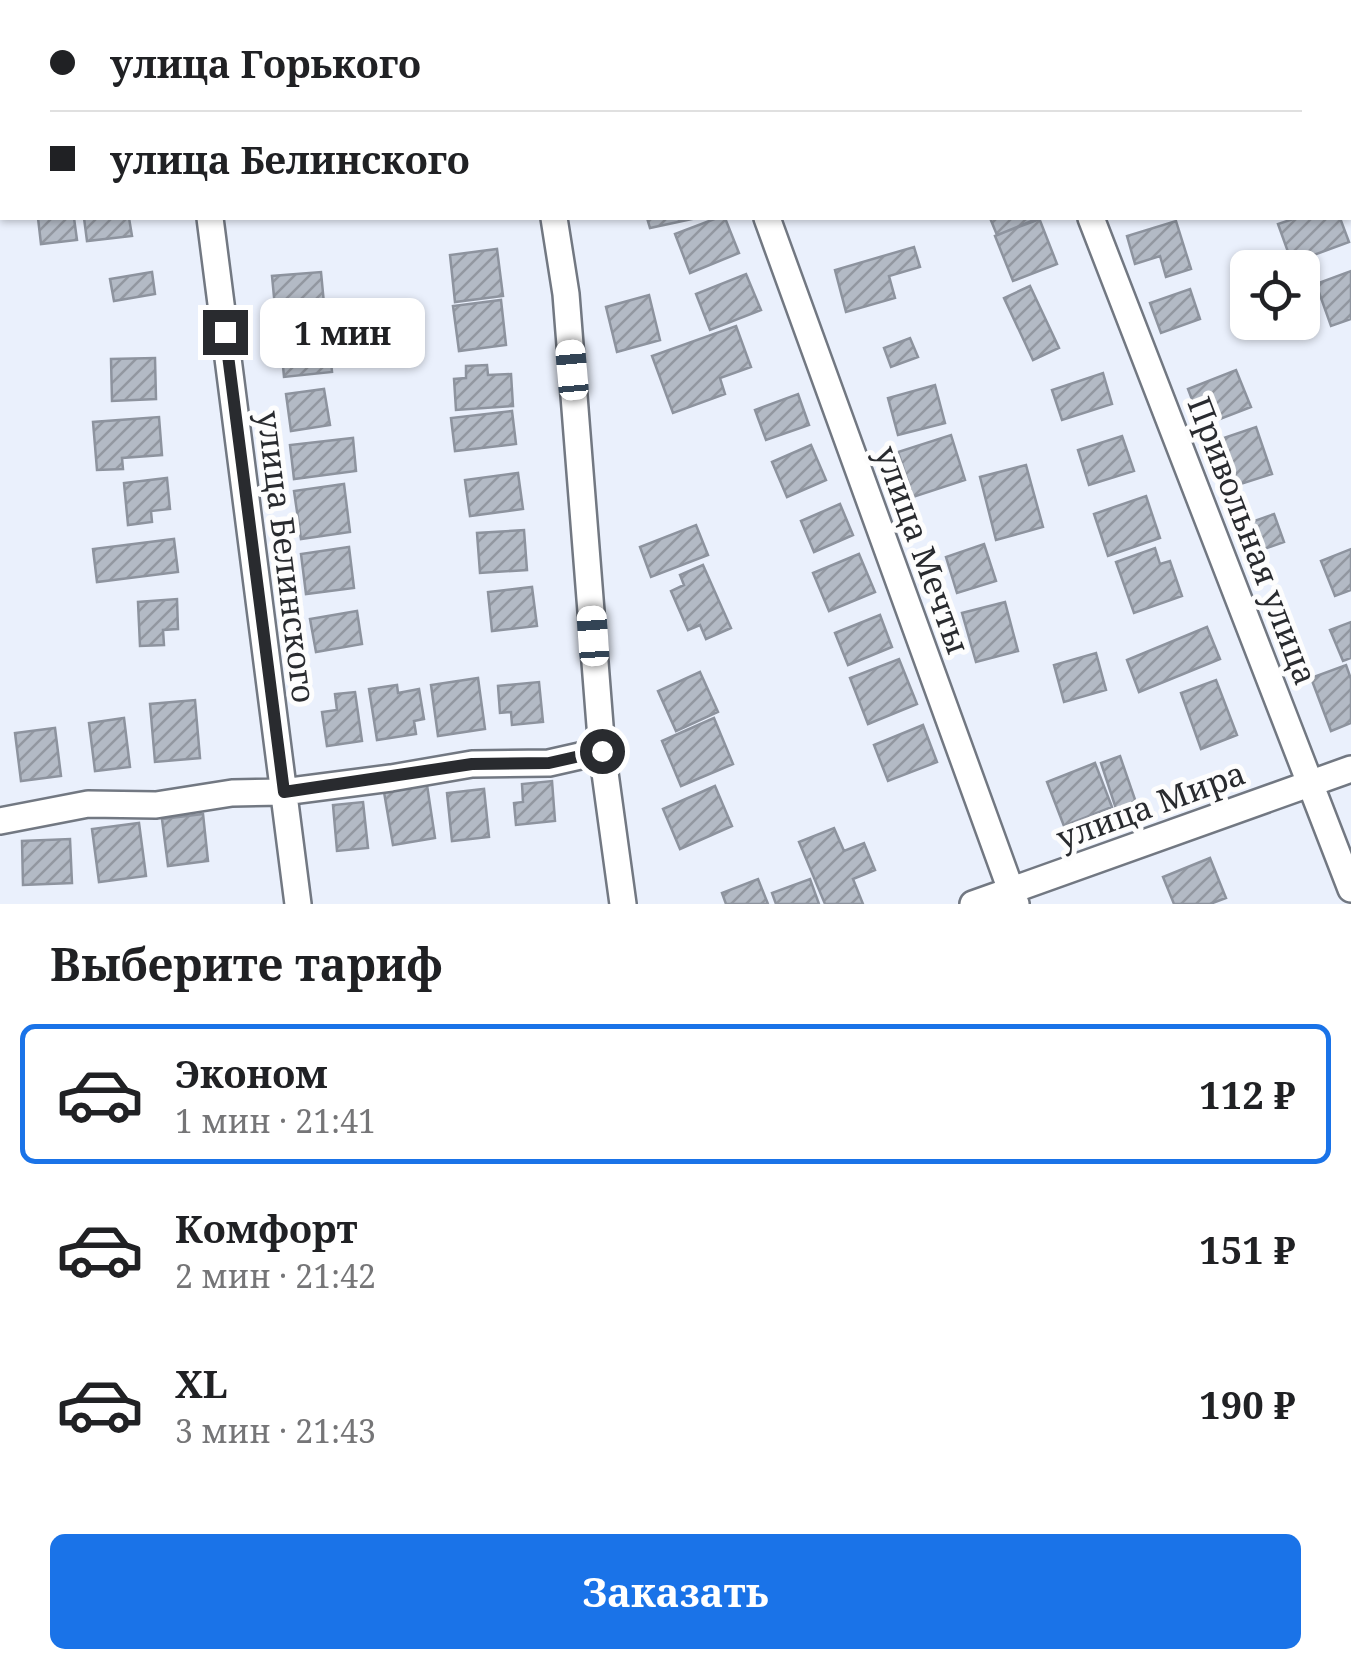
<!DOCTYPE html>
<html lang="ru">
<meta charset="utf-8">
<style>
body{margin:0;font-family:"Noto Serif",serif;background:#f6f6f6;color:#202124;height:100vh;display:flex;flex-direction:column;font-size:38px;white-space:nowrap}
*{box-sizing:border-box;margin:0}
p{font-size:32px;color:#757577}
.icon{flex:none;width:55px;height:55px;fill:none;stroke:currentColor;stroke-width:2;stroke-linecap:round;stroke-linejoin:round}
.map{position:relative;height:904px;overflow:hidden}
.details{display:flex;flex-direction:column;background:#fff;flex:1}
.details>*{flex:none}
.top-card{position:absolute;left:0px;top:0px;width:1352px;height:220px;box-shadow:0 2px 8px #0004;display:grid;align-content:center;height:220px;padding:0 50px;background:#fff}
.controls{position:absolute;left:1230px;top:250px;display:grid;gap:20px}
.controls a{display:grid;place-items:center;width:90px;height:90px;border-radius:15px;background:#fff;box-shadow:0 2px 8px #0004;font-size:50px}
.end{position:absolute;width:45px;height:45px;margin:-22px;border:12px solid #292b2f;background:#fff;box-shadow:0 0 0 5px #fff}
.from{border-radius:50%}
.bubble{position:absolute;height:70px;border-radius:15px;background:#fff;box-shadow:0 2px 8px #0004;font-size:32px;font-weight:700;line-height:70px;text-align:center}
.car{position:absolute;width:30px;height:60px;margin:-30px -15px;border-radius:12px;box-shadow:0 0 8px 2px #0007;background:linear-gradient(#fff 24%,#345 0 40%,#fff 0 76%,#345 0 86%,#fff 0)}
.top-card b{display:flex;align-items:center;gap:35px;height:95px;font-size:38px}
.top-card b+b{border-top:2px solid #e0e0e0}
.top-card i{width:25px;height:25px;background:#202124}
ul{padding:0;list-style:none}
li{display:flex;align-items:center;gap:30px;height:140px;margin:0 20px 15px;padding:0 30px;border:5px solid transparent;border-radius:15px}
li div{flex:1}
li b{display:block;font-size:38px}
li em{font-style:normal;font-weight:700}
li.on{border-color:#1a73e8}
li>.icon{width:90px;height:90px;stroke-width:1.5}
h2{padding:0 50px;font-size:45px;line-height:120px}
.button{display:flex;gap:20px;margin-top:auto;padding:20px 50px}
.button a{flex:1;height:115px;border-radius:15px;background:#1a73e8;color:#fff;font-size:40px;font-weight:700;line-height:115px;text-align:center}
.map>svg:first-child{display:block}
.building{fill:url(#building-hatch);stroke:#8d939e;stroke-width:2.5}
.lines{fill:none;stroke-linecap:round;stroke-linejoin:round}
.street-casing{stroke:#727882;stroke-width:30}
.street{stroke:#fff;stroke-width:25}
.route{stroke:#292b2f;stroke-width:12}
.labels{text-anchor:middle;stroke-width:10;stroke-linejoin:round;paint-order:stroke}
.street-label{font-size:32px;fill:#292b2f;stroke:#fdfdfd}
</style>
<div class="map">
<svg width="1351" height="904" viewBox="0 0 1351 904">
<defs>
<pattern id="building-hatch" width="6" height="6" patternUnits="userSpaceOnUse" patternTransform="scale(2.5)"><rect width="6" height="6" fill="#b3bac5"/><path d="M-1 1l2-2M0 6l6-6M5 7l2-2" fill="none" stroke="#9297a0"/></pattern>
</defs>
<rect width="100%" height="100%" fill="#eaf0fc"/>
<!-- building -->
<path class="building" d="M38 218H74L77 240 41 244Z
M84 218H129L132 236 87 241Z
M647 218H691L692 219 650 228Z
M717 218H725L739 253 690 273 675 234Z
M990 218H1039L1040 219 997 235Z
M1039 218 1057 264 1013 281 995 236Z
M1296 218H1340L1349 242 1292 263 1278 224Z
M1176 221 1191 269 1166 277 1160 256 1135 264 1127 236Z
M914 247 920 267 889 276 895 298 846 312 835 270Z
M497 249 503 296 455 302 450 255Z
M1351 271V319L1331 326 1316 284Z
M152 272 155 294 114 301 110 279Z
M321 272 325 314 276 318 272 276Z
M746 274 761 310 710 330 696 294Z
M1030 286 1059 348 1033 360 1004 298Z
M1190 289 1200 319 1161 333 1150 303Z
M649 295 660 340 617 352 606 307Z
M501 300 506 345 459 351 453 306Z
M736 326 751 367 720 378 725 394 673 413 652 356Z
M328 328 332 372 284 377 280 333Z
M910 338 918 357 891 367 884 348Z
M155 358 156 399 112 401 111 359Z
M487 365 488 375 511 374 513 406 456 410 454 379 466 378V366Z
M1236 370 1251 407 1202 426 1188 389Z
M1103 373 1112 404 1062 420 1052 390Z
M935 385 945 423 898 435 888 398Z
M324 389 330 425 291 431 286 394Z
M798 394 809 425 766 440 755 410Z
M512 411 516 444 455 451 451 418Z
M159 417 162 455 122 458 123 469 97 470 93 422Z
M1256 427 1272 474 1225 489 1209 443Z
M951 435 965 480 913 497 898 452Z
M1122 436 1134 471 1089 485 1078 450Z
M353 438 356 471 294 479 290 445Z
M811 445 826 480 787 497 772 462Z
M1026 465 1043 527 996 540 980 477Z
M518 473 523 509 470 516 465 480Z
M167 478 170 509 151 511 152 522 128 525 124 483Z
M344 484 350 532 301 539 294 491Z
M1146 496 1160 538 1108 556 1094 514Z
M840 504 853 535 814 552 801 521Z
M1274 514 1284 542 1253 553 1243 525Z
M696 525 708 555 651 577 640 547Z
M524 530 527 570 480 573 477 533Z
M174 539 178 572 97 582 93 549Z
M984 544 996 581 957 593 946 557Z
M349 547 354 588 306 594 301 554Z
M1155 548 1160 564 1170 561 1182 596 1134 613 1116 562Z
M1351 549V590L1335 596 1321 561Z
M859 554 875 592 829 611 813 573Z
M703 565 731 628 706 639 700 625 688 630 671 591 684 585 680 575Z
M532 587 537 626 492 631 488 592Z
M177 599 178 629 163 630 164 645 140 646 138 602Z
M1005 602 1018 651 976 662 962 613Z
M357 611 362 644 316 652 310 619Z
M880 615 892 647 848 665 835 633Z
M1351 622V658L1343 661 1330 630Z
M1207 627 1220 659 1139 692 1127 660Z
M1096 653 1106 690 1064 702 1054 665Z
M899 659 917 704 868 724 850 678Z
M1346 665 1351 679V723L1331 731 1311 678Z
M700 672 718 712 676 731 658 691Z
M478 678 485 729 438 736 431 685Z
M1216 680 1237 735 1201 749 1181 693Z
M539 682 543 722 512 725 511 712 500 713 498 686Z
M397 685 398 693 419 689 424 719 414 721 416 734 377 740 369 689Z
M355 692 362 741 327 746 322 712 337 710 335 694Z
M195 700 200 758 155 762 150 704Z
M124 718 130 767 95 771 89 723Z
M714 718 733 764 681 786 662 741Z
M923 725 937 762 888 781 874 745Z
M55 728 61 776 21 781 15 733Z
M1120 756 1141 817 1121 824 1101 763Z
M1095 763 1112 807 1064 826 1047 782Z
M552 781 555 821 516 825 514 803 523 802 522 784Z
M427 785 435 838 393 845 384 792Z
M715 786 732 826 680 849 663 809Z
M484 789 489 837 452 841 447 793Z
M363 802 368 848 337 851 333 805Z
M203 814 208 861 168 866 162 819Z
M139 823 146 876 99 882 92 829Z
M834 828 844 851 864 843 875 870 853 879 863 904H825L799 842Z
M70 839 72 883 23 885 22 841Z
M1210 858 1226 898 1210 904H1174L1163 877Z
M758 879 768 904H726L722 893Z
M810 879 819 904H776L772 893Z"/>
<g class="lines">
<!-- street casing -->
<g class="street-casing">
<path id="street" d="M181 0 182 2
M530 0V2
M686 0 687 2
M1006 0 1007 2
M1308 0 1309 2
M1137 2 1148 0
M1350 102 1351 104
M0 168H2
M210 218 298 904
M554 218 566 294 602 751 623 904
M767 218 1016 904
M1091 218 1351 889
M0 821 88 804 156 805 232 793 283 792 391 778 472 764 549 763 602 751
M973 904 1351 769"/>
</g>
<!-- street -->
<use href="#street" class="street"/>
</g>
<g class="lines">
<!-- route -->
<path class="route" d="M225 332 284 792 472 764 549 763 602 751"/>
</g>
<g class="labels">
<!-- street labels -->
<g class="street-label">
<text transform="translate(1252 541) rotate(69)" y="11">Привольная улица</text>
<text transform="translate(922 550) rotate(70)" y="11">улица Мечты</text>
<text transform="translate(286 557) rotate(83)" y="11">улица Белинского</text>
<text transform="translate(1151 806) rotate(-20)" y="11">улица Мира</text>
</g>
</g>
</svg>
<div class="controls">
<a><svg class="icon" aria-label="locate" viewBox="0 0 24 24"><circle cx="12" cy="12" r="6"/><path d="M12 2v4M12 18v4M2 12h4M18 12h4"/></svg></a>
</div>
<i class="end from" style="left:602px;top:751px"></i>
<i class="end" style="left:225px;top:332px"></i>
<div class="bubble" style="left:260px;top:298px;width:165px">1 мин</div>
<i class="car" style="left:572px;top:370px;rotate:355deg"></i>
<i class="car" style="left:593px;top:636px;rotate:356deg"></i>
<div class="top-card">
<b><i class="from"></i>улица Горького</b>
<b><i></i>улица Белинского</b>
</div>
</div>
<section class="details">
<h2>Выберите тариф</h2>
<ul>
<li class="on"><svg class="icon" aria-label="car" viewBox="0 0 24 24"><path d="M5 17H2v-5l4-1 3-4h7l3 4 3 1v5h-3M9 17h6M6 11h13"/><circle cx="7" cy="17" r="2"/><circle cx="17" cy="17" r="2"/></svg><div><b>Эконом</b><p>1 мин · 21:41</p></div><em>112 ₽</em></li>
<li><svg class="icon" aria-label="car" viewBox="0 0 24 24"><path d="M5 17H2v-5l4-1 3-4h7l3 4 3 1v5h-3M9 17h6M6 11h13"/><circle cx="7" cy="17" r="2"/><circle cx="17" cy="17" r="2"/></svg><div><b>Комфорт</b><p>2 мин · 21:42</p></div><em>151 ₽</em></li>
<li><svg class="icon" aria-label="car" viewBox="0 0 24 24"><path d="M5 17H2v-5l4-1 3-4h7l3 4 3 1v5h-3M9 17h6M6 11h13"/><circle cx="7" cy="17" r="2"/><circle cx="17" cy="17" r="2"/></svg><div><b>XL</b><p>3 мин · 21:43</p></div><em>190 ₽</em></li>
</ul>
<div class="button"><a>Заказать</a></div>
</section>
